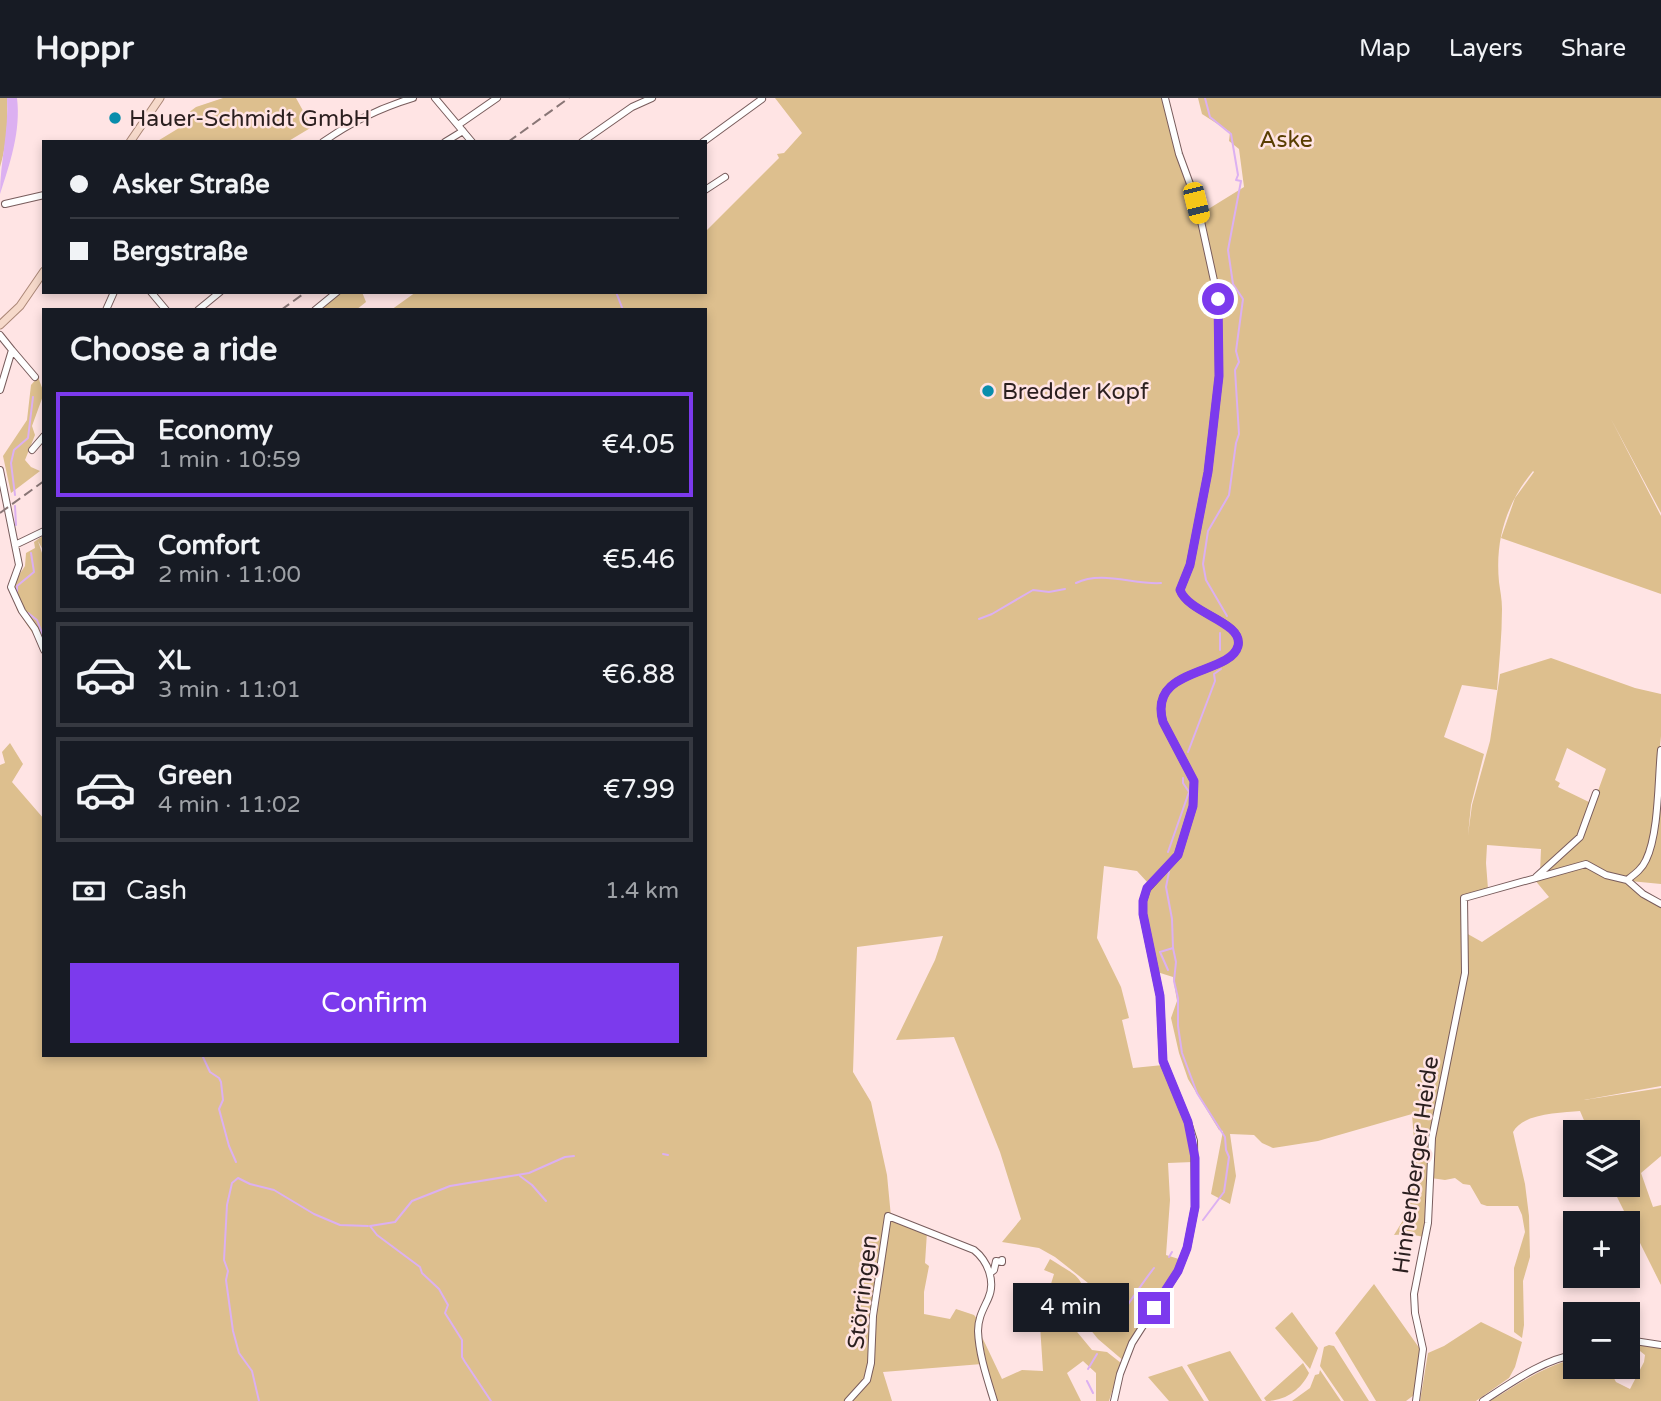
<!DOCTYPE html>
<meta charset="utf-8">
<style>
body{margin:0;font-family:"Varela Round",sans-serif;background:#242831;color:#f1f3f6;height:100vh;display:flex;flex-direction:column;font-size:26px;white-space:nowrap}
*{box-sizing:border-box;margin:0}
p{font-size:23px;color:#9ea1a6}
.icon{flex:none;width:38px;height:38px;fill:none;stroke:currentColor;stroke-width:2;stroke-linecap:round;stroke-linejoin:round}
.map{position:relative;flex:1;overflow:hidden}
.details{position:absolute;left:42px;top:210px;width:665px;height:749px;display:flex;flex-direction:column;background:#171b24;border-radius:0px;box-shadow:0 4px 10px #0003}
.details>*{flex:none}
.top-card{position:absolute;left:42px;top:42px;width:665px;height:154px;border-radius:0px;box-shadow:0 4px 10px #0003;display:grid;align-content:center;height:154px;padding:0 28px;background:#171b24}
.controls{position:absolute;left:1563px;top:1022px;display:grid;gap:14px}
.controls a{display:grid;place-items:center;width:77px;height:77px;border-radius:0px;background:#171b24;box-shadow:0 4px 10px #0003;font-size:35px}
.end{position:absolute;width:32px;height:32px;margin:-16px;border:9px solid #7c3aed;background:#fff;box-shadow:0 0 0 4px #fff}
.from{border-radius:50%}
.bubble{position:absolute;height:49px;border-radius:0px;background:#171b24;box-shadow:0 4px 10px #0003;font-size:23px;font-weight:600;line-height:49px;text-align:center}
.car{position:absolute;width:21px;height:42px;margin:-21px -10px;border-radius:9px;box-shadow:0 0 5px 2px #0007;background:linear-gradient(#f5c518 24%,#345 0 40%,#f5c518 0 76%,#345 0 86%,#f5c518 0)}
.top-card b{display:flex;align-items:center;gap:24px;height:66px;font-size:26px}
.top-card b+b{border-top:2px solid #363941}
.top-card i{width:18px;height:18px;background:#f1f3f6}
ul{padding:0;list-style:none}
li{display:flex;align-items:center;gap:21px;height:105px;margin:0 14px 10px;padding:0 14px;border:4px solid #363941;border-radius:0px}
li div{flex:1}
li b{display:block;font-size:26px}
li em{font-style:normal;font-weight:600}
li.active{border-color:#7c3aed}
li>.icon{width:63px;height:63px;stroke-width:1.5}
h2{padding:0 28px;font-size:32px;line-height:84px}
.pay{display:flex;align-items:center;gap:18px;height:77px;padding:0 28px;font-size:26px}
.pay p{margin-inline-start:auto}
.action{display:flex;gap:14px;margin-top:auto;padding:14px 28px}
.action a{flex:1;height:80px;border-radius:0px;background:#7c3aed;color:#fff;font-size:28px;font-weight:600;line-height:80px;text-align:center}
header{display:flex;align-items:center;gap:42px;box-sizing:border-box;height:98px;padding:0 35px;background:#171b24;border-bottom:2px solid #363941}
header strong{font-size:33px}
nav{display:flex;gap:38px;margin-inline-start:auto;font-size:24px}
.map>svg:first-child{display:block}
.green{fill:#ddbf8e;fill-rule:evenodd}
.water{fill:#dcb0f1}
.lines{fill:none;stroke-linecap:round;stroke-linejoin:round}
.stream{stroke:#dcb0f1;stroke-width:2}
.minor-casing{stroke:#785c5c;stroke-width:8}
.major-casing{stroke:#ab8777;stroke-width:9}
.minor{stroke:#fff;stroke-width:6}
.major{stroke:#f6d9ca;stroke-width:7}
.rail{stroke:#897676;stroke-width:2;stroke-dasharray:10 5;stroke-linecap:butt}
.route{stroke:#7c3aed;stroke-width:9}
.poi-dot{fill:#098dac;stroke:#ffe4e4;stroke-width:2.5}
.labels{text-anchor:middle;stroke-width:5;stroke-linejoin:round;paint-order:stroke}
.poi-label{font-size:23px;fill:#2b1f1f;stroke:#ffe4e4;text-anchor:start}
.park-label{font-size:23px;fill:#593e02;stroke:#ffe4e4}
.street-label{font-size:23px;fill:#2b1f1f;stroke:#ffe4e4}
</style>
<header>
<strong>Hoppr</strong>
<nav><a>Map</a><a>Layers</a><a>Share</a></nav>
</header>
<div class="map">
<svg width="1661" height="1303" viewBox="0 0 1661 1303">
<rect width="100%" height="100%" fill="#ffe4e4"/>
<!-- green -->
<path class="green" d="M0 0H7C8 24 7 46 0 69Z
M223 0H296L312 29 287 44H156L179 30 188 15 196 9Z
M775 0H1162L1197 118 1244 89 1239 51 1229 43 1230 34 1202 16 1198 0H1661V415L1611 321 1661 418V496L1501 440 1515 400 1534 374 1533 373C1506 406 1495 442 1499 484 1500 492 1502 501 1502 511 1502 538 1499 565 1497 592L1462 587 1444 639 1484 656 1471 707 1468 737 1472 707 1490 643 1500 576 1551 560 1635 590 1661 596V638L1653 721 1647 759 1642 767 1627 781 1607 776 1587 766 1536 779 1540 775 1541 751 1487 747 1486 765 1488 791 1466 797V835L1482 844 1549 799 1534 781 1586 767 1606 778 1626 783 1642 797 1661 807V988L1584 1002 1661 990V1058L1641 1075 1653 1109 1661 1107V1187L1611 1087H1628V1034H1589L1580 1013C1560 1015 1523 1015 1513 1034L1525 1086 1529 1118 1530 1159 1523 1183 1524 1227 1522 1240 1514 1234V1170L1525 1134 1522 1117 1518 1108H1487L1481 1106 1470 1087 1463 1086 1455 1080 1445 1082 1431 1080 1424 1139 1409 1136 1394 1137 1402 1124V1116L1405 1113 1416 1069 1412 1016 1318 1043 1273 1050 1262 1045 1254 1037 1230 1036 1236 1078 1230 1106 1211 1096 1223 1033 1219 1032 1188 981 1179 955 1171 920 1177 903 1173 879 1154 873C1147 840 1138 812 1154 780L1148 785 1137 773 1104 768 1097 840 1121 889 1129 920 1122 922 1133 970 1163 967C1176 999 1191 1028 1193 1064L1168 1065 1170 1102 1166 1157 1182 1162 1132 1245 1125 1264 1098 1241 1085 1225 1090 1199 1088 1185 1055 1159 1039 1150 1002 1144 1021 1121 1000 1054 954 939 896 942 935 862 943 838 857 849 853 974 871 1004 887 1077 891 1119 927 1134 925 1165 929 1168 924 1194V1216L950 1221 956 1211 974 1217 978 1222 982 1266 883 1274 892 1303H0V667L5 665 2 654 10 645 23 666 12 684 44 721V957H705V212H391L416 194H705V134L779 60 777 56 784 55 802 35ZM1567 650 1606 671 1581 739 1566 754 1580 738 1591 705 1558 689 1560 685 1555 682Z
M342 194H362L366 204 356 212H319Z
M38 279 44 295 32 328 35 337 25 362 31 369 40 373 11 395 3 358 27 322 31 287Z
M44 437V454L38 443 44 461V552L17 512 11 489 25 468 26 455 35 450 34 444Z
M1661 658V786L1630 783 1648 760Z
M1050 1161C1076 1178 1087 1178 1084 1212L1078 1209 1068 1223 1092 1252 1107 1254 1121 1265 1109 1303H1096V1275L1083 1263 1067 1275 1081 1303H997L987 1271 982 1239 1002 1281 1022 1272 1043 1273 1038 1197 1047 1199 1054 1176 1044 1172Z
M1374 1186 1420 1251 1414 1297 1406 1303H1376L1335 1235Z
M1292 1214 1318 1250 1310 1271 1275 1230Z
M1481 1224 1522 1244 1515 1269 1509 1280 1476 1303H1420L1428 1255 1444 1248Z
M1633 1240H1638L1643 1247 1661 1249V1303H1490C1517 1287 1545 1267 1575 1261V1269H1608L1616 1284 1630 1291 1644 1264 1645 1257 1630 1245Z
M1329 1247 1334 1248 1369 1303H1344L1320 1268 1324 1249Z
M1230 1253 1262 1303H1209L1187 1267Z
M1303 1265 1309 1275C1301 1292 1285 1303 1266 1303L1264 1300Z
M1182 1268 1204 1303H1169L1148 1279Z
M1320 1272 1341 1303H1292L1310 1290 1315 1277 1319 1276Z"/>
<!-- water -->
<path class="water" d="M7 0H17C21 33 10 65 0 96 0 64 9 33 7 0Z"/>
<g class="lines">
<!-- stream -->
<path class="stream" d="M1205 0 1210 19 1231 36 1238 77 1236 82 1241 83 1228 152 1233 186 1243 201 1236 253 1239 264 1235 272 1239 336 1236 345 1229 397 1208 433 1203 466 1206 482 1227 518
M616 194 623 212
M15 397 11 365 14 352 28 340 33 299
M15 408 16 427
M1076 485C1102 472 1134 487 1161 485
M17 495V488L34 474 31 455
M28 515 37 522 44 540
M979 521 992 516 1033 492 1049 494 1065 491
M1220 552V535
M1188 654 1215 583 1214 576 1221 571
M1168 754 1189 694 1183 685V680
M1169 774 1166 789 1172 821 1173 850 1176 864 1174 883 1178 900V928L1182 955 1197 995 1225 1039 1226 1052 1229 1059 1224 1094 1203 1122
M1168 872 1160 854 1173 850
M202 957 210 974 219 980 221 984 223 1002 219 1011 229 1048 236 1064
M663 1056 668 1057
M520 1078 532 1087 546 1103
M370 1128 377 1137 420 1169 422 1175 439 1191 448 1207 445 1215 462 1242V1259L465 1264 491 1303
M370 1128 395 1124 412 1103 450 1088 529 1075 565 1059 574 1058
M1169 1159 1172 1154
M1111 1228C1127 1210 1139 1189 1154 1170
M1088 1271 1097 1256
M1087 1283 1093 1295
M259 1303 252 1273 239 1255 233 1233 226 1182 228 1173 224 1162 227 1107 232 1085 238 1080 250 1086 274 1092 314 1116 340 1127 368 1128"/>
<!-- minor casing -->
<g class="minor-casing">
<path id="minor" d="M435 0 472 44
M458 27 497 0
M323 44C351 24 380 10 413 0
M445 44 463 33
M582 44 632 9 652 0
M703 44 762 1
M705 92 725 79
M5 106 44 97
M151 194 166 212
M106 212 114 194
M198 212 220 194
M315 212 337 194
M0 237 12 252 0 292
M12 252 35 279
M32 352 44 338
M0 372 19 467 11 489 22 513 35 531 44 552
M15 447 44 433
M1536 779 1580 739 1596 695
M1627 782C1635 776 1642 771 1646 762 1659 735 1658 682 1661 652
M1627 782 1643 796 1661 806
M990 1175 994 1172 996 1163 1002 1164V1162
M1628 1242 1661 1247
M848 1303 867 1282 871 1265 873 1218 888 1118 974 1152C988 1163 996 1184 988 1201 983 1212 978 1220 978 1233 979 1257 987 1280 994 1303
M1114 1303 1120 1276 1132 1245 1178 1173 1187 1150 1195 1109 1194 1043 1188 1024 1163 963 1160 898 1143 816V803L1147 791 1178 757 1193 708 1194 683 1163 624C1147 568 1230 578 1238 548 1244 523 1188 516 1180 492L1190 467 1208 374 1219 278 1218 201 1197 105 1179 56 1165 0
M1416 1303 1423 1251 1415 1215 1414 1196 1428 1125 1432 1040 1465 875 1464 800 1586 766 1606 777 1627 782
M1483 1303C1508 1287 1545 1260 1575 1257"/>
</g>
<!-- major casing -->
<g class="major-casing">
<path id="major" d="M130 44 160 0
M0 227 20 208 44 173"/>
</g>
<!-- minor -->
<use href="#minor" class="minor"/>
<!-- major -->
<use href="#major" class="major"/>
<!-- rail -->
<path class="rail" d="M508 44 569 0
M281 212 306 194
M0 415 44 383"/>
</g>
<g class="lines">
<!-- route -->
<path class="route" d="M1154 1210 1178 1173 1187 1150 1195 1109V1060L1188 1024 1163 963 1160 898 1143 816V803L1147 790 1178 757 1193 708 1194 683 1163 624C1147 568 1230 578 1238 548 1244 524 1189 516 1180 492L1190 467 1208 374 1219 278 1218 201"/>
</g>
<!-- markers -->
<g class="poi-dot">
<circle cx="115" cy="20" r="7"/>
<circle cx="988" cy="293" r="7"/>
</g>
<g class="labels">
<!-- poi labels -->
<g class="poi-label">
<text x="129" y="28">Hauer-Schmidt GmbH</text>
<text x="1002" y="301">Bredder Kopf</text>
</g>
<!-- park labels -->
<g class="park-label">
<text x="1286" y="49">Aske</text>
</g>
<!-- street labels -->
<g class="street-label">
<text transform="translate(1415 1067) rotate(-82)" y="8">Hinnenberger Heide</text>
<text transform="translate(862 1194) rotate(-83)" y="8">Störringen</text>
</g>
</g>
</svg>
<div class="controls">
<a><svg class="icon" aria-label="layers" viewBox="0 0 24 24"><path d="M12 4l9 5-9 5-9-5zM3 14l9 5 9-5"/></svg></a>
<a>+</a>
<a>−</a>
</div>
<i class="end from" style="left:1218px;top:201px"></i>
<i class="end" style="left:1154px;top:1210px"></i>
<div class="bubble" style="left:1013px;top:1185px;width:116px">4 min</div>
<i class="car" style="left:1196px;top:105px;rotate:166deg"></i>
<div class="top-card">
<b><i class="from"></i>Asker Straße</b>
<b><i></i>Bergstraße</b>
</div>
<section class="details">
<h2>Choose a ride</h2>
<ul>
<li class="active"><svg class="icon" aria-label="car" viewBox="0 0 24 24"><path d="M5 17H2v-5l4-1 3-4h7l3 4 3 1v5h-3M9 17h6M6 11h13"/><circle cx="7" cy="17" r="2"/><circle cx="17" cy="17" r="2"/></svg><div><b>Economy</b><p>1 min · 10:59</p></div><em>€4.05</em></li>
<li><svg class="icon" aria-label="car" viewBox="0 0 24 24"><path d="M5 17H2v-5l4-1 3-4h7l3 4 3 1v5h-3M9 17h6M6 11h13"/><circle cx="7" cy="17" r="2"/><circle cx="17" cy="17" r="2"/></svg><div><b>Comfort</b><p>2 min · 11:00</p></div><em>€5.46</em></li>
<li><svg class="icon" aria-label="car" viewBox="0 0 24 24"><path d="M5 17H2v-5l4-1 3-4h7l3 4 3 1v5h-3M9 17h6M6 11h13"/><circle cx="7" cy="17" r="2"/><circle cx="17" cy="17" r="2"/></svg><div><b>XL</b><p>3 min · 11:01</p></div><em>€6.88</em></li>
<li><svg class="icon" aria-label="car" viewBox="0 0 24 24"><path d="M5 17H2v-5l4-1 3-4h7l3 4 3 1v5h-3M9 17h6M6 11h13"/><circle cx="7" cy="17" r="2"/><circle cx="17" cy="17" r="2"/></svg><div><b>Green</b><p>4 min · 11:02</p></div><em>€7.99</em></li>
</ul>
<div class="pay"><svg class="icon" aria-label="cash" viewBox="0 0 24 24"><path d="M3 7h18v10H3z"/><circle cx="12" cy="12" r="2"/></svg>Cash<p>1.4 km</p></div>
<div class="action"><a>Confirm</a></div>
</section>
</div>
